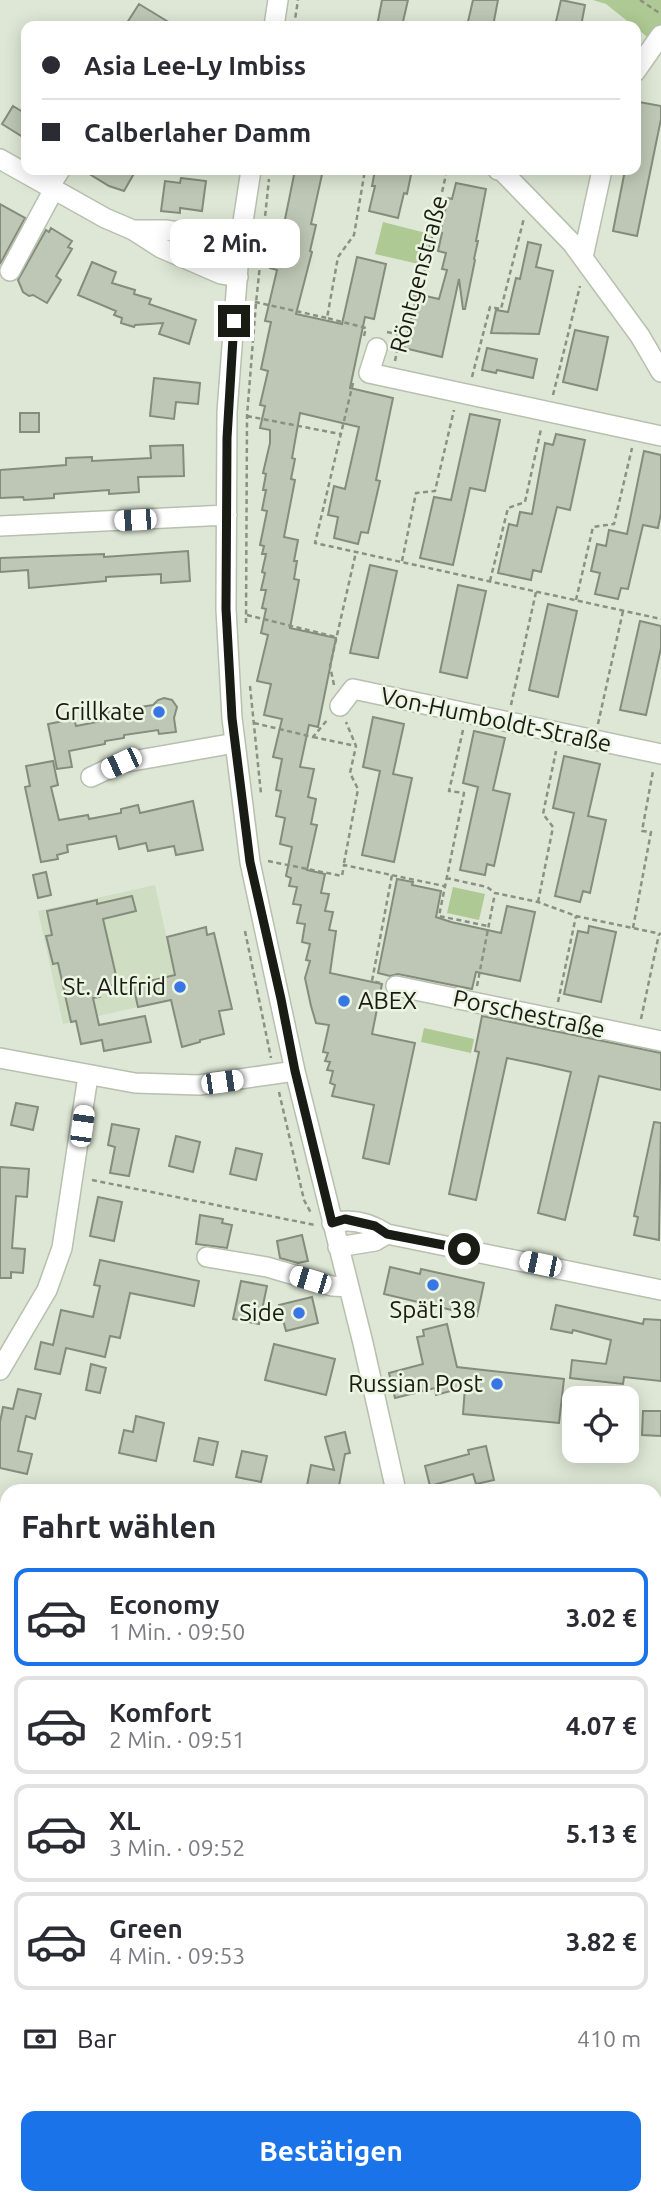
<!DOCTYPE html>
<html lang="de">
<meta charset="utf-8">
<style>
body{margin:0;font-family:Ubuntu,sans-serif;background:#f7f7f7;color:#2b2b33;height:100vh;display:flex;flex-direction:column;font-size:26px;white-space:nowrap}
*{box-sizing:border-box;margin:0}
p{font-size:23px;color:#7c7c81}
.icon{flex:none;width:38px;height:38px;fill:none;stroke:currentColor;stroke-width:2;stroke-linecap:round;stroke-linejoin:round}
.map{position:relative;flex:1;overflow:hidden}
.drawer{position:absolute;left:0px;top:1484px;width:662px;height:721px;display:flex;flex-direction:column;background:#fff;border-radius:21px 21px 0 0;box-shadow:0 4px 18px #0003}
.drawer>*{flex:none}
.hud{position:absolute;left:21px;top:21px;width:620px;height:154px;border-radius:14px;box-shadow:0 4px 18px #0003;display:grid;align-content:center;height:154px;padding:0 21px;background:#fff}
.fabs{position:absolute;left:562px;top:1386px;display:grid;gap:14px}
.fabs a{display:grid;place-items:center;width:77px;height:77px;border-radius:14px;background:#fff;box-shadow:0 4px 18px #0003;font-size:35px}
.end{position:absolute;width:32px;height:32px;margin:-16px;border:9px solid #191c15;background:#fff;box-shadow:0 0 0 4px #fff}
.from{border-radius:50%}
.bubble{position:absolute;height:49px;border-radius:14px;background:#fff;box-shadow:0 4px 18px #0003;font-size:23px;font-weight:600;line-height:49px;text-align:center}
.car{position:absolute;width:21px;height:42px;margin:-21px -10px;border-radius:9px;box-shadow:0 0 5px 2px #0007;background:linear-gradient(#fff 24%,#345 0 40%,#fff 0 76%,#345 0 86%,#fff 0)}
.hud b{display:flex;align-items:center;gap:24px;height:66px;font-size:26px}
.hud b+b{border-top:2px solid #e1e1e2}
.hud i{width:18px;height:18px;background:#2b2b33}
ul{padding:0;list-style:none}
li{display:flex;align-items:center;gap:21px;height:98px;margin:0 14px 10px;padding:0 7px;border:4px solid #e1e1e2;border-radius:14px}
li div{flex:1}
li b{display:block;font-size:26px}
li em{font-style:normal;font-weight:600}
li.current{border-color:#1a73e8}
li>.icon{width:63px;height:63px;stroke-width:1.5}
h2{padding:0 21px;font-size:32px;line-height:84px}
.pay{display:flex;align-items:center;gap:18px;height:77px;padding:0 21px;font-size:26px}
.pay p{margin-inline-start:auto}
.cta{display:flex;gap:14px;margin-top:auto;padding:14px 21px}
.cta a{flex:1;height:80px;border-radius:14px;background:#1a73e8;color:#fff;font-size:28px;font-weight:600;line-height:80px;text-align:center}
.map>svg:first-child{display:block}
.built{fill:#cfddc3}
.green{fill:#aec993}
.building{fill:#bec7b5;stroke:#848c7b;stroke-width:2}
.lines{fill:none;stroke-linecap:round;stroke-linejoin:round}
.minor-casing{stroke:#b7c0ae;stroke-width:22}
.path{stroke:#8a9183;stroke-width:2.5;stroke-dasharray:5 3.5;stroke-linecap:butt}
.minor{stroke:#fff;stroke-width:19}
.route{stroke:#191c15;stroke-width:9}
.poi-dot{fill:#3976e5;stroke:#ebf5e2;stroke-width:2.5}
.labels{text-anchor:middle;stroke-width:5;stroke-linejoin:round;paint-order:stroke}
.street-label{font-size:24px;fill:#191c15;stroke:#ebf5e2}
.poi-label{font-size:24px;fill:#191c15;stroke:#ebf5e2;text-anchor:end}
</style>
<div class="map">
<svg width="661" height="2205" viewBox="0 0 661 2205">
<rect width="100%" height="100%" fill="#dee7d5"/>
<!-- built -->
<path class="built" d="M155 885 175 975 133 985 138 1007 63 1024 38 911Z
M7 1827V2112L0 2106V1828Z
M117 2198H360V2205H126Z"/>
<!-- green -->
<path class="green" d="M593 0H661V48L606 4Z
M383 222 430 234 423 265 375 254Z
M453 887 485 894 479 920 447 913Z
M424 1028 474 1039 471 1053 421 1042Z"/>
<!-- building -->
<path class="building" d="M382 0H408L402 26H377Z
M473 0H498L493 26H467Z
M561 0 585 5 581 26H555Z
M139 4 175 26H125Z
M639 102 661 106V119L637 236 613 231 625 170H635V120Z
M13 106 26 114V139L2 124Z
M83 170H136L124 191 109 186Z
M295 170H323L311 224 316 225 310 251 312 252 296 314 342 324 357 257 386 264 374 319 365 317 350 388 393 398 376 480 380 481 368 533 361 532 358 544 334 538 338 517 328 515 334 486 345 489 359 427 300 413 292 458 295 459 291 479 295 480 284 537 298 540 294 561H297L294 579 299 580 290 628 336 638 318 727 309 725 300 767 314 769 308 797 316 799 311 824 317 825 307 870 325 874 321 893 329 894 325 911 333 912 329 930 336 931 330 973 382 984 372 1034 415 1043 389 1164 363 1158 374 1105 332 1096 335 1085 330 1083 333 1071 327 1070 330 1062 325 1061 328 1053 323 1052 329 1025 316 1023 311 1006 305 978 310 961 306 960 310 944 302 942 305 924 297 923 301 905 293 904 297 887 289 886 291 878 286 876 292 847 280 844 285 818 276 816 281 791 276 790 282 759 273 757 282 719 264 715 271 684 257 681 268 635 261 633 266 609 262 608 266 590H261L265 573 262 572 266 554H262L264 546 260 545 267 511 262 510 266 490H263L266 474 263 473 270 443V430L260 428 265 406 260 405 268 371 261 369 271 322 265 321 277 270 270 268 278 233 282 234Z
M375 170H412L407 194 404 193 398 218 369 211 375 186H372Z
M181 178 206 181 202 211 180 208V213L161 211 165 181 180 183Z
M456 183 486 189 476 241H478L474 259 475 260 465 309H463L459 279 442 357 404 348 417 294 439 299 447 270 442 269 446 253 438 251 442 233H440L448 198 452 199Z
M0 204 25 218 0 264Z
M51 228 72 241 68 247 72 249 56 276 61 280 47 303 33 295 29 296 23 292 18 280 46 230 49 232Z
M528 242 541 245 536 267 553 271 539 334 491 333 496 310 508 312 516 278 520 279Z
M92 262 116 272 112 283 135 290 134 294 151 299 149 304 196 320 189 344 159 334 163 323 135 325 134 327 121 323 122 318 114 315 116 311 78 295Z
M575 330 608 337 597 390 563 382Z
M487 348 537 359 533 378 497 370 496 373 482 370Z
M154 378 200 383 198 404 176 402 174 419 150 416Z
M20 413H39V432H20Z
M470 414 500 420 485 491 470 488 453 565 420 558 434 497 451 500Z
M556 434 585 440 570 510 557 507 541 572 533 570 531 580 498 573 509 524 517 526 520 512 532 514 545 443 553 445Z
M183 445 184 476 138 477 139 492 109 494V490L54 494V498L24 500 23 497 0 498V470L66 465V458L92 457V461L151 458 150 446Z
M644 451 661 455V513L658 528 643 525 628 589 621 588 618 599 595 594 600 573 591 571 597 544 606 546 609 530 627 534Z
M188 551 190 581 161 583V574L106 577V581L29 588 28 570 0 572V558L104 554V557Z
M370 565 397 571 378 658 350 653Z
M458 585 486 591 467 678 440 672Z
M548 604 577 611 558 697 529 690Z
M640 621 661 626V648L646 715 620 710Z
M164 698 172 700 177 707 174 718 176 732 159 734 158 730 124 735V738L105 741V744L69 751 72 767 57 769 48 724 74 719 76 726 102 721 101 713 153 705 158 700Z
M373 717 404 724 393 774 412 778 394 862 362 855 380 771 363 767Z
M474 731 505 738 493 790 510 794 494 866 487 864 485 875 460 870 478 787 463 783Z
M564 756 600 764 588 816 606 820 590 893 583 891 580 902 555 896 574 813 553 808Z
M53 761 58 785 51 787 59 820 88 815 89 819 121 813V809L138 805 140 813 193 801 203 850 176 855 174 846 148 851 146 843 119 849 116 836 67 845 68 852 57 855 58 859 41 862 25 787 30 786 26 766Z
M46 872 51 895 38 898 33 875Z
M397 879 413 882 412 885 441 891 436 917 451 922 501 933 507 906 535 912 520 981 476 972 472 989 398 974 390 976 378 973Z
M132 896 136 911 103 919 118 984 98 988 100 997 93 998 99 1025 145 1016 151 1042 104 1051 102 1040 81 1044 76 1021 71 1022 58 963 53 964 46 936 52 935 47 911 97 900V904Z
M589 926 616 932 601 1002 564 994 578 931 588 933Z
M206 927 207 935 214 933 232 1009 219 1011 224 1034 200 1040V1042L182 1047 171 1000 138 1007 133 985 175 975 167 937Z
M482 1016 661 1053V1090L599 1076 565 1220 538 1213 571 1072 536 1064 507 1058 476 1200 449 1194 479 1052 475 1051Z
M16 1103 38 1107 33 1130 11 1125Z
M654 1122 661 1123 659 1240 634 1235 638 1217 634 1216Z
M112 1124 139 1129 129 1176 110 1173 115 1147 108 1145Z
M176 1136 200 1142 193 1172 169 1166Z
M236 1148 262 1154 256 1180 230 1174Z
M0 1167 29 1169 27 1197 16 1196 12 1248 25 1249 23 1273 11 1272V1278H0Z
M98 1197 122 1202 114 1241 90 1236Z
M200 1215 223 1219 222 1223 232 1225 227 1248 196 1244Z
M302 1235 308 1261 298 1263 280 1258 277 1241Z
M100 1260 199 1281 194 1306 130 1293 120 1338 110 1336 105 1357 66 1348 60 1374 35 1369 41 1342 53 1345 61 1310 93 1317 100 1286 94 1285Z
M390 1267 420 1274 421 1269 484 1283 477 1316 384 1294Z
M241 1281 267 1286 259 1324 233 1319Z
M312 1297 318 1323 286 1331 279 1305Z
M556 1305 643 1324 644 1319 661 1320V1381L624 1377 623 1384 570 1378 572 1360 606 1364 611 1340 573 1330 572 1333 551 1329Z
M447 1324 457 1367 564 1379 559 1423 463 1414 465 1387 436 1395 435 1388 395 1398 389 1373 423 1364 417 1337 424 1336 423 1330Z
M274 1344 335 1359 326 1395 265 1380Z
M91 1364 106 1368 100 1393 86 1390Z
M18 1389 41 1394 35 1419 26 1416 18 1451 32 1454 27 1474 0 1468V1422L3 1407 13 1409Z
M643 1411H661V1436L642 1435Z
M136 1416 164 1423 156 1461 119 1453 124 1430 133 1432Z
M345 1432 350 1453 345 1454 338 1491H306L311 1465 334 1470 325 1437Z
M199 1438 218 1442 213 1465 194 1461Z
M486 1446 494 1480 476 1484 473 1474 430 1486 425 1466 469 1454 468 1450Z
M242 1451 267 1456 261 1482 236 1477Z"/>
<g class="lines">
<!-- minor casing -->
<g class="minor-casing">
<path id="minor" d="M274 26 278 0
M635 72 661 35
M0 159 105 218 133 230 161 248 221 274 238 277
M251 170 240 241 227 412 226 609 232 718 250 862 295 1071 363 1343 396 1491
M498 170 502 171 572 243 640 336 661 372
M49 187 60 170
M134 230H165L240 241
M583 257 602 170
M10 271 54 189
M377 348 369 373 661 436
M0 526 227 515
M340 706 353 689 661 754
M91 777 121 763 235 743
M396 986 661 1041
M0 1058 135 1083 199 1085 295 1071
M332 1223C351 1218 370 1223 387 1234L661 1290
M338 1247 375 1241 387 1234
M207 1257 267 1267 332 1286 349 1287
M0 1370 47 1290 62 1248 88 1076
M0 1679 7 1681
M654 1721 661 1719
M654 2159 661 2150
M450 2205 451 2198
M619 2205 625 2198"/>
</g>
<!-- path -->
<path class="path" d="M640 0 661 14
M294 26 298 0
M255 302 327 318
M387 332 401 335
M364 336 366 328 327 318 338 257 354 235 365 170
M395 361 407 302 420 290 447 170
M472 377 490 307 501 309 524 218
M353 383 315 543 661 619
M553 395 580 286
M247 416 340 434
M402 561 416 493 435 491 454 410
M490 581 508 508 525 502 541 429
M576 600 593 527 614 524 632 448
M247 615 336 637
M246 623 247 416 256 303 269 179
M334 685 330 666 356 552
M250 686 261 794
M511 705 536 592
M254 723 313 737 328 719
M598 724 623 611
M463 730 449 791 464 793 439 916 488 926
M313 737 356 746
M268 861 342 876 344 865 444 886
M344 863 358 789 350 773 356 746 346 722
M446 878 487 887 495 893 538 902 576 916 661 934
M538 902 553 827 543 814 556 751
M633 928 651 832 642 831 653 771
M245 931 271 1058
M380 983 372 981 392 875
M477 986 495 893
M558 1002 576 916
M641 1019 659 934
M279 1092 304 1200 311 1213
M92 1180 315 1225
M0 1850 7 1852
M0 1918H7"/>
<!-- minor -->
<use href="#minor" class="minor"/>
</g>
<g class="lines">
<!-- route -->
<path class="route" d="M234 321 227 438 226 609 232 718 250 862 281 999 295 1071 332 1223 345 1219 375 1226 387 1234 464 1249"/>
</g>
<!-- markers -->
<g class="poi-dot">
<circle cx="159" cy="712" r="7"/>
<circle cx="180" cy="987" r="7"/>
<circle cx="344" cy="1001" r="7"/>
<circle cx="433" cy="1285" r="7"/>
<circle cx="299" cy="1313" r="7"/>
<circle cx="497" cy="1384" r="7"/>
</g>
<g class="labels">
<!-- street labels -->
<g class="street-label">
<text transform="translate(419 274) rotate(-75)" y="8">Röntgenstraße</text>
<text transform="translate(496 720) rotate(12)" y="8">Von-Humboldt-Straße</text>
<text transform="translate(529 1014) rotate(12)" y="8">Porschestraße</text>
</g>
<!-- poi labels -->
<g class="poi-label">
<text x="145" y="720">Grillkate</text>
<text x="166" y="995">St. Altfrid</text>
<text x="358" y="1009" text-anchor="start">ABEX</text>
<text x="433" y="1318" text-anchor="middle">Späti 38</text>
<text x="285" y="1321">Side</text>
<text x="483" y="1392">Russian Post</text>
</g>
</g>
</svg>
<div class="fabs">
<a><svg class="icon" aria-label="locate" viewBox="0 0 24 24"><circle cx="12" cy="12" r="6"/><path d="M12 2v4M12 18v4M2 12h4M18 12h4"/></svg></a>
</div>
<i class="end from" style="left:464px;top:1249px"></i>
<i class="end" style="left:234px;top:321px"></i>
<div class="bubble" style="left:170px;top:219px;width:130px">2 Min.</div>
<i class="car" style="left:135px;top:520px;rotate:267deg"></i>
<i class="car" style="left:121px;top:763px;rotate:245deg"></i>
<i class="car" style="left:222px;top:1082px;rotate:82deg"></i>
<i class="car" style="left:82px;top:1126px;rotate:8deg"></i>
<i class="car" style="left:540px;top:1264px;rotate:282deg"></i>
<i class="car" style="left:310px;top:1280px;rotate:287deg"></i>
<div class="hud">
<b><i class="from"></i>Asia Lee-Ly Imbiss</b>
<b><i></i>Calberlaher Damm</b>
</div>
<section class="drawer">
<h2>Fahrt wählen</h2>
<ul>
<li class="current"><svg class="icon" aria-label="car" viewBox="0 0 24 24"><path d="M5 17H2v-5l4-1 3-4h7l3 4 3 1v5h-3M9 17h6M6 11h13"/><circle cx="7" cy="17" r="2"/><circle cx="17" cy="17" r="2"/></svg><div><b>Economy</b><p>1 Min. · 09:50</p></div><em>3.02 €</em></li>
<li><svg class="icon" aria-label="car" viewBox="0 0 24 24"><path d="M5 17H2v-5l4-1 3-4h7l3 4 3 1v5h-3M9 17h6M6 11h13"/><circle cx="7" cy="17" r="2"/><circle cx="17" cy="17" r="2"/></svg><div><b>Komfort</b><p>2 Min. · 09:51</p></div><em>4.07 €</em></li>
<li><svg class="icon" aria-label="car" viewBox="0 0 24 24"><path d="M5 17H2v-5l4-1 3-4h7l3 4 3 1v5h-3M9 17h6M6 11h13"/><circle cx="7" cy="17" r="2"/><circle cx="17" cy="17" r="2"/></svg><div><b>XL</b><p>3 Min. · 09:52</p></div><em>5.13 €</em></li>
<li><svg class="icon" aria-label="car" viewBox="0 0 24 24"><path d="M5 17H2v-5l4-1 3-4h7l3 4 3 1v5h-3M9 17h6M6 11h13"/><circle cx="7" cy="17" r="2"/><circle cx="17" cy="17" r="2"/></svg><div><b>Green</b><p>4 Min. · 09:53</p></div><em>3.82 €</em></li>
</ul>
<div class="pay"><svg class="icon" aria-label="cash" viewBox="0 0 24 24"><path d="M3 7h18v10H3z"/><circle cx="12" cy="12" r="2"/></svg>Bar<p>410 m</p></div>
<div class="cta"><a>Bestätigen</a></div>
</section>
</div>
